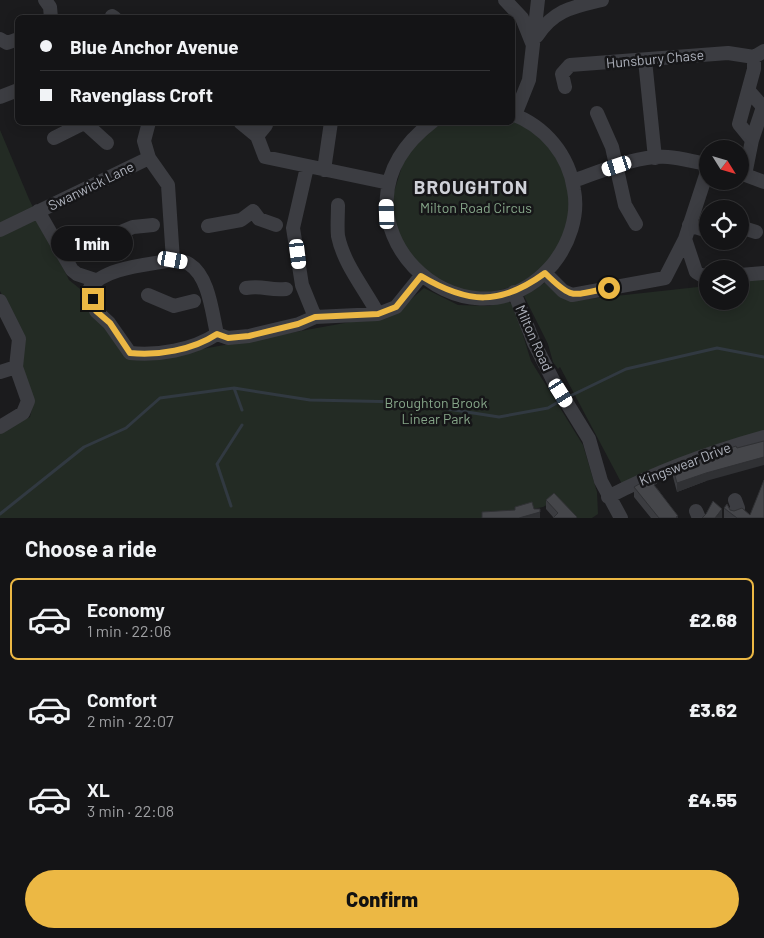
<!DOCTYPE html>
<meta charset="utf-8">
<style>
body{margin:0;font-family:Barlow,sans-serif;background:#212123;color:#f1f3f6;height:100vh;display:flex;flex-direction:column;font-size:19px;white-space:nowrap}
*{box-sizing:border-box;margin:0}
p{font-size:16px;color:#9d9ea1}
.icon{flex:none;width:28px;height:28px;fill:none;stroke:currentColor;stroke-width:2;stroke-linecap:round;stroke-linejoin:round}
.map{position:relative;height:518px;overflow:hidden}
.panel{display:flex;flex-direction:column;background:#141416;flex:1}
.panel>*{flex:none}
.banner{position:absolute;left:15px;top:15px;width:500px;height:110px;border-radius:8px;box-shadow:0 2px 12px #0003,0 0 0 1px #333335;display:grid;align-content:center;height:110px;padding:0 25px;background:#141416}
.needle{width:32px;rotate:127deg}
.buttons{position:absolute;left:699px;top:140px;display:grid;gap:10px}
.buttons a{display:grid;place-items:center;width:50px;height:50px;border-radius:50%;background:#141416;box-shadow:0 2px 12px #0003,0 0 0 1px #333335;font-size:25px}
.end{position:absolute;width:22px;height:22px;margin:-11px;border:6px solid #ecb844;background:#111;box-shadow:0 0 0 2px #111}
.from{border-radius:50%}
.bubble{position:absolute;height:35px;border-radius:18px;background:#141416;box-shadow:0 2px 12px #0003,0 0 0 1px #333335;font-size:16px;font-weight:800;line-height:35px;text-align:center}
.car{position:absolute;width:15px;height:30px;margin:-15px -8px;border-radius:6px;box-shadow:0 0 4px 1px #0007;background:linear-gradient(#fff 24%,#345 0 40%,#fff 0 76%,#345 0 86%,#fff 0)}
.banner b{display:flex;align-items:center;gap:18px;height:48px;font-size:19px}
.banner b+b{border-top:1px solid #333335}
.banner i{width:12px;height:12px;background:#f1f3f6}
ul{padding:0;list-style:none}
li{display:flex;align-items:center;gap:15px;height:82px;margin:0 10px 8px;padding:0 15px;border:2px solid transparent;border-radius:8px}
li div{flex:1}
li b{display:block;font-size:19px}
li em{font-style:normal;font-weight:800}
li.current{border-color:#ecb844}
li>.icon{width:45px;height:45px;stroke-width:1.5}
h2{padding:0 25px;font-size:22px;line-height:60px}
.primary-button{display:flex;gap:10px;margin-top:auto;padding:10px 25px}
.primary-button a{flex:1;height:58px;border-radius:30px;background:#ecb844;color:#111;font-size:20px;font-weight:800;line-height:58px;text-align:center}
.map>svg:first-child{display:block}
.green{fill:#232b24}
.lines{fill:none;stroke-linecap:round;stroke-linejoin:round}
.stream{stroke:#313941;stroke-width:3}
.minor{stroke:#3c3d42;stroke-width:14}
.wall{fill:#3b3c40}
.shaded-wall{fill:#303134}
.building{fill:#45464a;stroke:#303134}
.route{stroke:#ecb844;stroke-width:6}
.labels{text-anchor:middle;stroke-width:5;stroke-linejoin:round;paint-order:stroke}
.street-label{font-size:14px;fill:#aeb2bc;stroke:#161618}
.park-label{font-size:14px;fill:#86a689;stroke:#161618}
.district-label{font-size:19px;font-weight:bold;letter-spacing:1px;fill:#cfd1d8;stroke:#161618}
</style>
<div class="map">
<svg width="764" height="518" viewBox="0 0 764 518">
<rect width="100%" height="100%" fill="#1b1b1d"/>
<!-- green -->
<path class="green" d="M513 114 565 159 575 211 545 273 511 287 473 297 421 276 387 214 404 160 432 123 512 122Z
M0 130 29 199 69 280 84 292 91 310 147 359 394 314 424 288 458 305 489 306 508 301 514 306 531 361 583 445 597 492 598 514 592 518H572L556 500 543 507 484 518H0V431L30 417 33 404 19 361 22 335 0 291Z
M764 278V432L723 442 622 484 560 367 558 369 553 362 548 344 524 296 546 282 579 300 707 286 708 301H740V282Z"/>
<g class="lines">
<!-- stream -->
<path class="stream" d="M234 388 242 410
M568 397 626 369 717 348 764 357
M231 506 217 464 242 425
M0 514 84 447 126 428 160 398 234 388 310 400 403 402 499 417 548 408 560 401"/>
<!-- minor -->
<path class="minor" d="M45 0 50 7 51 18
M505 0 522 18 532 43
M112 16 115 18
M537 36C554 10 573 7 602 0
M0 39 7 43 18 39
M645 60 655 158
M565 87 562 74 570 65 728 53 754 57 764 51
M749 91 763 107 752 140
M0 97 18 90
M597 113 612 147 625 205 636 224
M515 115 529 80 538 0
M240 122 257 136 265 157 389 183
M432 122C309 216 466 367 553 264 569 244 579 216 574 190 569 155 545 126 512 114
M86 124 107 143
M257 136 266 125
M54 138 86 122
M149 158 168 185 173 260C149 265 104 267 90 288L96 311 109 323 130 353C157 356 193 350 217 334 212 313 209 276 189 264 185 261 178 261 173 260
M307 167 293 228 302 285 315 317
M324 170 331 122
M740 173 764 182
M745 175 752 140 739 124 754 69V57
M573 181C602 171 637 155 668 157 681 158 695 162 708 164
M338 205C338 215 337 227 338 236 344 265 365 289 378 314
M38 211 72 270 77 274 95 280
M689 225 708 231
M208 226 241 220 253 211 259 219 276 225
M740 227 756 232
M0 230 149 158 144 141 149 122
M104 239 133 227 153 225
M685 239 696 272 708 279
M545 273 563 291 572 295 665 278 685 239 708 169
M740 275 764 273
M246 288C264 285 269 291 286 289
M514 292 534 343 554 382 589 439 601 481 621 518
M148 295 174 306 194 301
M0 301 19 339 16 367 28 401 23 413 0 427
M217 334 228 338 249 336 299 324 315 317 378 314 396 307 421 276
M0 372 16 367
M608 497C658 471 710 452 764 437
M696 511 699 518
M735 512 738 508 735 500"/>
</g>
<!-- wall -->
<path class="wall" d="M736 446 706 481 677 492 673 477V469L727 451V449Z
M634 487 657 488 678 518H651L634 497Z
M546 500 577 518 553 517 546 509Z
M724 508 750 515 764 518H724Z"/>
<!-- shaded-wall -->
<path class="shaded-wall" d="M764 457V465L706 481 677 492V483L706 473Z
M722 509V518H715Z
M540 512V518H519Z"/>
<!-- building -->
<path class="building" d="M764 441V457L706 473 677 483 673 469 701 458 727 451V449L736 446 737 448Z
M653 476 657 483 654 485 678 516 676 517 677 518H659L634 487Z
M764 480V518H737L724 508 727 504 730 510 734 511 742 508 750 515Z
M554 493 577 517 576 518H553L558 513 546 500Z
M713 501 722 509 715 518H702L706 514Z
M532 502 534 509H540V512L519 518H482V512L515 510V507Z"/>
<g class="lines">
<!-- route -->
<path class="route" d="M93 299 96 311 110 323 130 353C157 356 193 350 217 334L228 338 249 336 298 324 315 317 378 314 396 307 421 276C468 304 500 306 545 273 573 301 572 295 609 288"/>
</g>
<g class="labels">
<!-- street labels -->
<g class="street-label">
<text transform="translate(655 59) rotate(-5)" y="5">Hunsbury Chase</text>
<text transform="translate(91 186) rotate(-26)" y="5">Swanwick Lane</text>
<text transform="translate(534 338) rotate(66)" y="5">Milton Road</text>
<text transform="translate(685 464) rotate(-21)" y="5">Kingswear Drive</text>
</g>
<!-- park labels -->
<g class="park-label">
<text x="476" y="213">Milton Road Circus</text>
<text x="436" y="408">Broughton Brook<tspan x="436" dy="16">Linear Park</tspan></text>
</g>
<!-- district labels -->
<g class="district-label">
<text x="471" y="194">BROUGHTON</text>
</g>
</g>
</svg>
<div class="buttons">
<a><svg class="needle" viewBox="-14 -14 28 28"><path d="M0-13l5 13h-10z" fill="#e53935"/><path d="M0 13l5-13h-10z" fill="#9d9ea1"/></svg></a>
<a><svg class="icon" aria-label="locate" viewBox="0 0 24 24"><circle cx="12" cy="12" r="6"/><path d="M12 2v4M12 18v4M2 12h4M18 12h4"/></svg></a>
<a><svg class="icon" aria-label="layers" viewBox="0 0 24 24"><path d="M12 4l9 5-9 5-9-5zM3 14l9 5 9-5"/></svg></a>
</div>
<i class="end from" style="left:609px;top:288px"></i>
<i class="end" style="left:93px;top:299px"></i>
<div class="bubble" style="left:51px;top:226px;width:82px">1 min</div>
<i class="car" style="left:617px;top:166px;rotate:252deg"></i>
<i class="car" style="left:387px;top:214px;rotate:358deg"></i>
<i class="car" style="left:298px;top:254px;rotate:173deg"></i>
<i class="car" style="left:173px;top:260px;rotate:100deg"></i>
<i class="car" style="left:561px;top:393px;rotate:148deg"></i>
<div class="banner">
<b><i class="from"></i>Blue Anchor Avenue</b>
<b><i></i>Ravenglass Croft</b>
</div>
</div>
<section class="panel">
<h2>Choose a ride</h2>
<ul>
<li class="current"><svg class="icon" aria-label="car" viewBox="0 0 24 24"><path d="M5 17H2v-5l4-1 3-4h7l3 4 3 1v5h-3M9 17h6M6 11h13"/><circle cx="7" cy="17" r="2"/><circle cx="17" cy="17" r="2"/></svg><div><b>Economy</b><p>1 min · 22:06</p></div><em>£2.68</em></li>
<li><svg class="icon" aria-label="car" viewBox="0 0 24 24"><path d="M5 17H2v-5l4-1 3-4h7l3 4 3 1v5h-3M9 17h6M6 11h13"/><circle cx="7" cy="17" r="2"/><circle cx="17" cy="17" r="2"/></svg><div><b>Comfort</b><p>2 min · 22:07</p></div><em>£3.62</em></li>
<li><svg class="icon" aria-label="car" viewBox="0 0 24 24"><path d="M5 17H2v-5l4-1 3-4h7l3 4 3 1v5h-3M9 17h6M6 11h13"/><circle cx="7" cy="17" r="2"/><circle cx="17" cy="17" r="2"/></svg><div><b>XL</b><p>3 min · 22:08</p></div><em>£4.55</em></li>
</ul>
<div class="primary-button"><a>Confirm</a></div>
</section>
